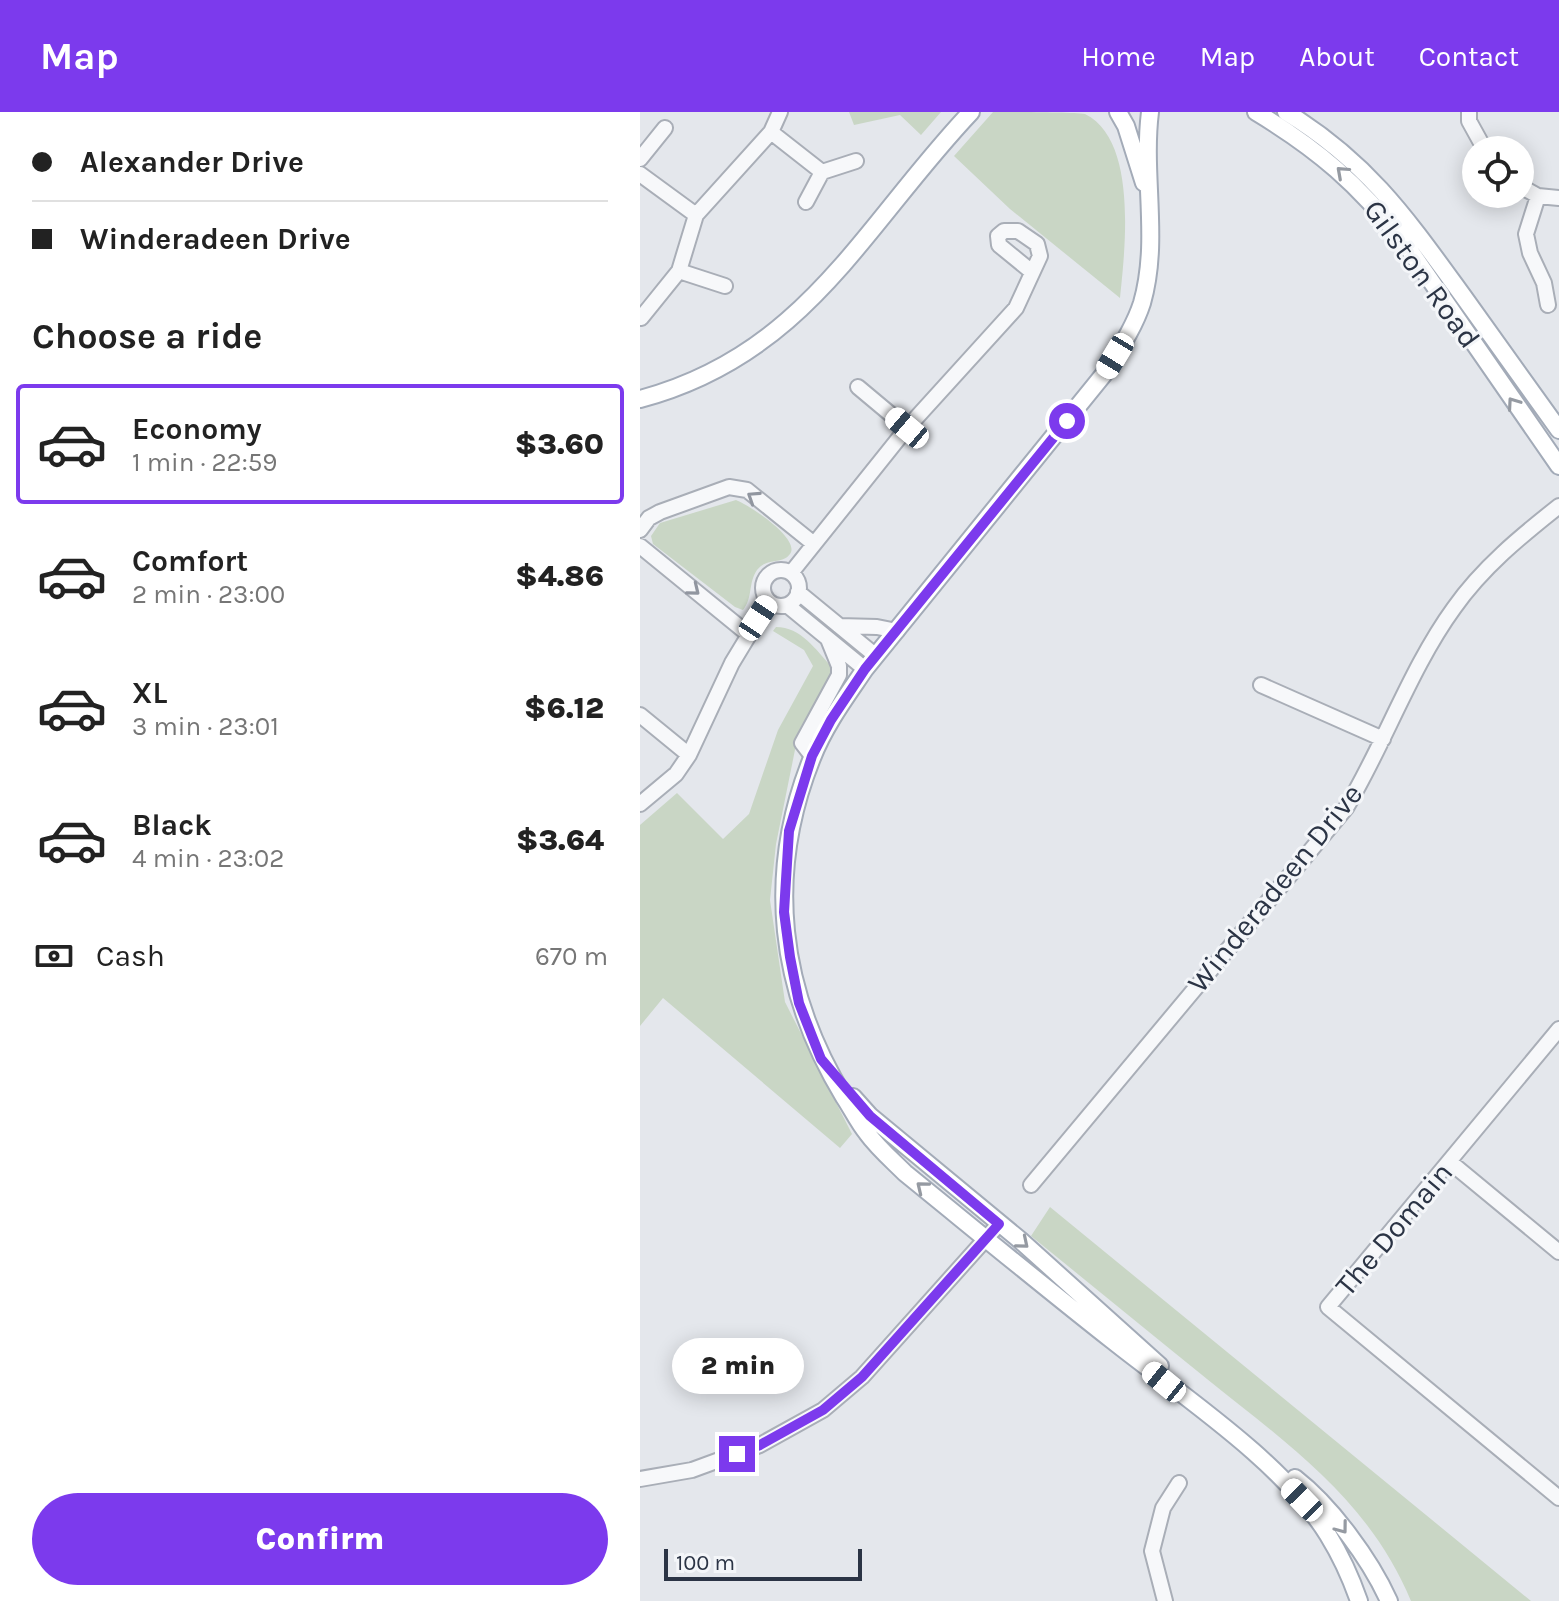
<!DOCTYPE html>
<meta charset="utf-8">
<style>
body{margin:0;font-family:Karla,sans-serif;background:#f2f2f2;color:#222;height:100vh;display:flex;flex-direction:column;font-size:30px;white-space:nowrap}
*{box-sizing:border-box;margin:0}
p{font-size:26px;color:#767676}
.icon{flex:none;width:44px;height:44px;fill:none;stroke:currentColor;stroke-width:2;stroke-linecap:round;stroke-linejoin:round}
.map{position:relative;flex:1;overflow:hidden}
.details{display:flex;flex-direction:column;background:#fff;width:640px}
.details>*{flex:none}
.top-card{display:grid;align-content:center;height:176px;padding:0 32px;background:#fff}
.buttons{position:absolute;left:822px;top:24px;display:grid;gap:16px}
.buttons a{display:grid;place-items:center;width:72px;height:72px;border-radius:50%;background:#fff;box-shadow:0 4px 20px #0003;font-size:40px}
.scale{position:absolute;left:24px;bottom:20px;width:198px;box-sizing:border-box;padding-left:8px;border:4px solid #2b3445;border-top:0;font-size:22px;line-height:28px;white-space:nowrap;color:#2b3445;-webkit-text-stroke:6px #f4f6f9;paint-order:stroke}
.end{position:absolute;width:36px;height:36px;margin:-18px;border:10px solid #7c3aed;background:#fff;box-shadow:0 0 0 4px #fff}
.from{border-radius:50%}
.bubble{position:absolute;height:56px;border-radius:28px;background:#fff;box-shadow:0 4px 20px #0003;font-size:26px;font-weight:800;line-height:56px;text-align:center}
.car{position:absolute;width:24px;height:48px;margin:-24px -12px;border-radius:10px;box-shadow:0 0 6px 2px #0007;background:linear-gradient(#fff 24%,#345 0 40%,#fff 0 76%,#345 0 86%,#fff 0)}
.top-card b{display:flex;align-items:center;gap:28px;height:76px;font-size:30px}
.top-card b+b{border-top:2px solid #e0e0e0}
.top-card i{width:20px;height:20px;background:#222}
ul{padding:0;list-style:none}
li{display:flex;align-items:center;gap:24px;height:120px;margin:0 16px 12px;padding:0 16px;border:4px solid transparent;border-radius:8px}
li div{flex:1}
li b{display:block;font-size:30px}
li em{font-style:normal;font-weight:800}
li.active{border-color:#7c3aed}
li>.icon{width:72px;height:72px;stroke-width:1.5}
h2{padding:0 32px;font-size:36px;line-height:96px}
.pay{display:flex;align-items:center;gap:20px;height:88px;padding:0 32px;font-size:30px}
.pay p{margin-inline-start:auto}
.primary-button{display:flex;gap:16px;margin-top:auto;padding:16px 32px}
.primary-button a{flex:1;height:92px;border-radius:48px;background:#7c3aed;color:#fff;font-size:32px;font-weight:800;line-height:92px;text-align:center}
header{display:flex;align-items:center;gap:48px;box-sizing:border-box;height:112px;padding:0 40px;background:#7c3aed;color:#fff}
header strong{font-size:38px}
nav{display:flex;gap:44px;margin-inline-start:auto;font-size:28px}
main{display:flex;flex:1;min-height:0}
.map>svg:first-child{display:block}
.green{fill:#c9d6c5}
.lines{fill:none;stroke-linecap:round;stroke-linejoin:round}
.minor-casing{stroke:#a9aeb7;stroke-width:18}
.major-casing{stroke:#a3abb8;stroke-width:20}
.minor{stroke:#f7f8fa;stroke-width:14}
.major{stroke:#fff;stroke-width:16}
.oneway{stroke:#959aa2}
.oneway2{stroke:#9196a0}
.route{stroke:#7c3aed;stroke-width:10}
.labels{text-anchor:middle;stroke-width:6;stroke-linejoin:round;paint-order:stroke}
.street-label{font-size:30px;fill:#2b3445;stroke:#f4f6f9}
</style>
<header>
<strong>Map</strong>
<nav><a>Home</a><a>Map</a><a>About</a><a>Contact</a></nav>
</header>
<main>
<section class="details">
<div class="top-card">
<b><i class="from"></i>Alexander Drive</b>
<b><i></i>Winderadeen Drive</b>
</div>
<h2>Choose a ride</h2>
<ul>
<li class="active"><svg class="icon" aria-label="car" viewBox="0 0 24 24"><path d="M5 17H2v-5l4-1 3-4h7l3 4 3 1v5h-3M9 17h6M6 11h13"/><circle cx="7" cy="17" r="2"/><circle cx="17" cy="17" r="2"/></svg><div><b>Economy</b><p>1 min · 22:59</p></div><em>$3.60</em></li>
<li><svg class="icon" aria-label="car" viewBox="0 0 24 24"><path d="M5 17H2v-5l4-1 3-4h7l3 4 3 1v5h-3M9 17h6M6 11h13"/><circle cx="7" cy="17" r="2"/><circle cx="17" cy="17" r="2"/></svg><div><b>Comfort</b><p>2 min · 23:00</p></div><em>$4.86</em></li>
<li><svg class="icon" aria-label="car" viewBox="0 0 24 24"><path d="M5 17H2v-5l4-1 3-4h7l3 4 3 1v5h-3M9 17h6M6 11h13"/><circle cx="7" cy="17" r="2"/><circle cx="17" cy="17" r="2"/></svg><div><b>XL</b><p>3 min · 23:01</p></div><em>$6.12</em></li>
<li><svg class="icon" aria-label="car" viewBox="0 0 24 24"><path d="M5 17H2v-5l4-1 3-4h7l3 4 3 1v5h-3M9 17h6M6 11h13"/><circle cx="7" cy="17" r="2"/><circle cx="17" cy="17" r="2"/></svg><div><b>Black</b><p>4 min · 23:02</p></div><em>$3.64</em></li>
</ul>
<div class="pay"><svg class="icon" aria-label="cash" viewBox="0 0 24 24"><path d="M3 7h18v10H3z"/><circle cx="12" cy="12" r="2"/></svg>Cash<p>670 m</p></div>
<div class="primary-button"><a>Confirm</a></div>
</section>
<div class="map">
<svg width="919" height="1489" viewBox="0 0 919 1489">
<rect width="100%" height="100%" fill="#e4e7ec"/>
<!-- green -->
<path class="green" d="M209 0H301L281 23 260 3 214 13Z
M353 0C371 0 433 0 445 2 498 28 485 137 480 186L370 97 314 44Z
M96 388C109 393 161 427 150 442 142 453 127 445 117 458 108 471 113 486 103 498L95 495 13 432 11 424 20 411Z
M136 515C161 515 176 538 191 554L190 566 159 618 136 732 130 788 145 890 212 1022 200 1036 23 886 0 914V713L37 681 83 727 109 702 138 618 173 554 164 538 133 519Z
M410 1095 891 1489H771C729 1388 649 1333 567 1267 508 1219 450 1172 391 1124Z"/>
<g class="lines">
<!-- minor casing -->
<g class="minor-casing">
<path id="minor" d="M829 0V9L845 38
M131 20 182 60
M0 47 25 16
M0 62 56 103
M880 74 898 84 919 86
M898 84 886 122 890 141 904 171 908 193
M166 90 182 60 216 49
M39 159 85 174
M1 206 39 159 56 103 131 20 140 0
M218 275 267 316
M0 418 9 406 20 400 89 375 107 378 174 432
M0 434 108 522
M123 476a18 18 0 1 1 36 0a18 18 0 1 1-36 0Z
M151 461 267 316 376 196 400 144 397 132 378 119H364L358 124 359 133 392 160
M158 480 236 544
M147 493 225 557
M199 514 237 515 257 519
M621 573 743 627
M0 603 49 643
M172 644 162 631 199 563V554L188 527
M0 692 36 662 49 643 92 551 129 490
M919 917 688 1195 919 1386
M810 1050 919 1140
M391 1073 706 696C744 633 771 555 814 496 842 456 881 424 919 394
M0 1367 52 1358 120 1333 183 1298 222 1265 359 1112
M525 1489 512 1439 523 1396 539 1371"/>
</g>
<!-- major casing -->
<g class="major-casing">
<path id="major" d="M478 0 486 14 504 71
M510 0C502 64 520 128 502 191 494 216 478 239 464 262L225 557C206 585 185 613 172 646 125 763 139 878 204 985 212 997 218 1010 227 1021 238 1036 252 1048 265 1061 334 1117 403 1174 473 1229 541 1283 643 1350 688 1423 701 1444 711 1466 719 1489
M616 0C679 38 718 72 764 130L919 354
M646 0C729 51 767 107 823 184 855 228 887 273 919 318
M0 287C166 243 223 114 331 0
M213 985 230 1004 380 1128 520 1254
M655 1366C691 1394 730 1447 749 1489"/>
</g>
<!-- minor -->
<use href="#minor" class="minor"/>
<!-- major -->
<use href="#major" class="major"/>
</g>
<!-- one-way arrows -->
<defs><path id="oneway-chevron" d="M-2-3.5L2.5 0L-2 3.5" fill="none" stroke-width="1.6" stroke-linecap="round" stroke-linejoin="round" transform="scale(2)"/></defs>
<g class="oneway">
<use href="#oneway-chevron" transform="translate(702 60) rotate(-138)"/>
<use href="#oneway-chevron" transform="translate(873 291) rotate(-125)"/>
<use href="#oneway-chevron" transform="translate(282 1075) rotate(-141)"/>
<use href="#oneway-chevron" transform="translate(383 1131) rotate(40)"/>
<use href="#oneway-chevron" transform="translate(702 1416) rotate(53)"/>
</g>
<g class="oneway2">
<use href="#oneway-chevron" transform="translate(113 385) rotate(-147)"/>
<use href="#oneway-chevron" transform="translate(54 478) rotate(39)"/>
</g>
<g class="lines">
<!-- route -->
<path class="route" d="M97 1342 120 1333 183 1298 222 1265 359 1112 230 1004 181 947 159 891 150 845 144 800 149 719 172 644 191 608 225 557 427 309"/>
</g>
<g class="labels">
<!-- street labels -->
<g class="street-label">
<text transform="translate(782 162) rotate(54)" y="10">Gilston Road</text>
<text transform="translate(635 776) rotate(-51)" y="10">Winderadeen Drive</text>
<text transform="translate(754 1117) rotate(-50)" y="10">The Domain</text>
</g>
</g>
</svg>
<div class="buttons">
<a><svg class="icon" aria-label="locate" viewBox="0 0 24 24"><circle cx="12" cy="12" r="6"/><path d="M12 2v4M12 18v4M2 12h4M18 12h4"/></svg></a>
</div>
<div class="scale">100 m</div>
<i class="end from" style="left:427px;top:309px"></i>
<i class="end" style="left:97px;top:1342px"></i>
<div class="bubble" style="left:32px;top:1226px;width:132px">2 min</div>
<i class="car" style="left:475px;top:244px;rotate:211deg"></i>
<i class="car" style="left:267px;top:316px;rotate:310deg"></i>
<i class="car" style="left:118px;top:506px;rotate:33deg"></i>
<i class="car" style="left:524px;top:1270px;rotate:309deg"></i>
<i class="car" style="left:662px;top:1388px;rotate:316deg"></i>
</div>
</main>
